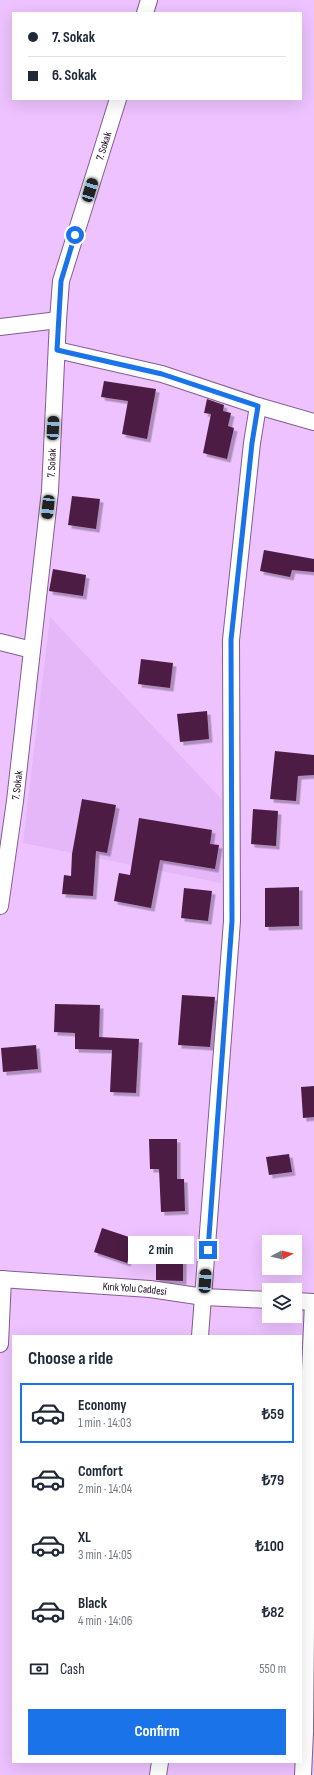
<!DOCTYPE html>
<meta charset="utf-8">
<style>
body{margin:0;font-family:"Sofia Sans Condensed",sans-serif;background:#f6f6f7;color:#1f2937;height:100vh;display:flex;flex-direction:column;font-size:15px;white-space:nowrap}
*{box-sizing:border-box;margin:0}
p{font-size:13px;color:#747a83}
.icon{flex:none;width:22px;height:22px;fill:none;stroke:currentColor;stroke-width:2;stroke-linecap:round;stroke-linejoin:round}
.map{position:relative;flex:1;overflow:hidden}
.drawer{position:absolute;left:12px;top:1335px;width:290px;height:428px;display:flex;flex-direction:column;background:#fff;border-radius:0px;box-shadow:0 4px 16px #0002}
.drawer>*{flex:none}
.guide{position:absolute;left:12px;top:12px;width:290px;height:88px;border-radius:0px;box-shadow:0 4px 16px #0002;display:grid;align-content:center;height:88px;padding:0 16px;background:#fff}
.needle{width:26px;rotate:83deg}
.fabs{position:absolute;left:262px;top:1235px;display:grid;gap:8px}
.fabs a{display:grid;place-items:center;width:40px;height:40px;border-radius:0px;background:#fff;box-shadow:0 4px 16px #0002;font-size:20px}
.end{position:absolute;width:18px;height:18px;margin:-9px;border:5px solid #1a73e8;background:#fff;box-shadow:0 0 0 2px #fff}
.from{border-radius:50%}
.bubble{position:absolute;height:28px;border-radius:0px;background:#fff;box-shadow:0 4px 16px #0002;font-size:13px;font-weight:700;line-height:28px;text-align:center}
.car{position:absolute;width:12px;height:24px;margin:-12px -6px;border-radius:5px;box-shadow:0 0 3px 1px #0007;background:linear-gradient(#222 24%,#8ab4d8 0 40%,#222 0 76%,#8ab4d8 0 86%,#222 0)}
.guide b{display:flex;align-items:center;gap:14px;height:38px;font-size:15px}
.guide b+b{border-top:1px solid #e0e1e3}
.guide i{width:10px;height:10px;background:#1f2937}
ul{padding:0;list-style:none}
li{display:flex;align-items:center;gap:12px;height:60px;margin:0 8px 6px;padding:0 8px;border:2px solid transparent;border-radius:0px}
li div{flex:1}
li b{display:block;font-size:15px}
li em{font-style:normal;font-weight:700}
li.current{border-color:#1a73e8}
li>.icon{width:36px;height:36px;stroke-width:1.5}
h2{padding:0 16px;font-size:18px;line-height:48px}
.pay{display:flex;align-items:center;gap:10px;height:44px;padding:0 16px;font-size:15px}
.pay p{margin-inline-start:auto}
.cta{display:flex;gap:8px;margin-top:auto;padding:8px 16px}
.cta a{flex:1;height:46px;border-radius:0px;background:#1a73e8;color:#fff;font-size:16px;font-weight:700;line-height:46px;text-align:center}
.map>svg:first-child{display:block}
.built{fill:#e5b6f8}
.building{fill:#4e1d44;filter:url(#shadow)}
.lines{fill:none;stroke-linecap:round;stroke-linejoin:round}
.minor-casing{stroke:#835d92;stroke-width:18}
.minor{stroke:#fff;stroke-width:16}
.route{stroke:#1a73e8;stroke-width:5}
.labels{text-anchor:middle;stroke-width:4;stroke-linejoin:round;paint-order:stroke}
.street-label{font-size:11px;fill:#18091e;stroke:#f0d7fb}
</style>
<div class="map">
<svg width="314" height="1775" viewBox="0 0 314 1775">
<defs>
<filter id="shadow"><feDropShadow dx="3.5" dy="3.5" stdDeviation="0" flood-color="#0004"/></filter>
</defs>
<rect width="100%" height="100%" fill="#edc2fe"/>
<!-- built -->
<path class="built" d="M50 617 222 800 221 883 23 843Z"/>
<!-- building -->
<path class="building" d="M104 381 156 389 147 439 122 434 128 401 101 397Z
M207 399 224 405 223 411 231 413 228 426 234 428 227 459 203 453 211 414 204 413Z
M72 496 100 499 96 529 68 525Z
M264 550 314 559V572L292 570 290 577 260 571Z
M53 569 86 575 83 596 49 591Z
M141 659 173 663 170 688 138 684Z
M207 711 209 739 180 742 177 714Z
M275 751 314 755V775L298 776 296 801 270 799Z
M82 799 116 805 107 853 96 851 93 896 62 894 64 875 71 876 72 854Z
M253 809 278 811 276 846 251 844Z
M139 818 212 830 210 844 219 845 215 869 160 860 151 908 114 901 119 873 130 875Z
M299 887V926L265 927V888Z
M184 888 212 891 208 921 181 918Z
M182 995 215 997 210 1047 178 1045Z
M55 1004 100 1005 99 1037 139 1039 136 1093 110 1092 112 1050 75 1049V1033L54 1032Z
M36 1045 38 1069 3 1072 1 1048Z
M314 1086V1117L303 1118 301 1087Z
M149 1139H177V1179H184L185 1211 161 1212 159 1169H150Z
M289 1154 292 1172 269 1175 266 1157Z
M102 1228 135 1239 127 1263 94 1252Z
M156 1243H189V1258H183V1281L156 1280Z"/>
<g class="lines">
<!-- minor casing -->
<g class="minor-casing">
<g id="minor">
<path d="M145 13 149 0"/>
<path d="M0 327 58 320"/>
<path d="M57 350 162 374 258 406 314 422"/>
<path d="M0 642 32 650"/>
<path id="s1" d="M0 906 15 801 50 491 58 320 61 281 118 99"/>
<path id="s2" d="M0 1279 150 1289 204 1297 269 1300"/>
<path d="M295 1301 314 1302"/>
<path d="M200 1336 232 921 231 640 252 443 258 406"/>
<path d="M0 1344 3 1279"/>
<path d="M158 1775 160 1762"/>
<path d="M303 1775 305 1732 308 1417 313 1302"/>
</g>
</g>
<!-- minor -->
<use href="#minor" class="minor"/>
</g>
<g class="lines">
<!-- route -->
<path class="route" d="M75 235 61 281 57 350 162 374 258 406 252 443 231 640 232 921 208 1250"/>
</g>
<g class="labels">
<!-- street labels -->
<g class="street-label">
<text dy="4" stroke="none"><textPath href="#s1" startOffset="770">7. Sokak</textPath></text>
<text dy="4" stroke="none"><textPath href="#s1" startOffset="446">7. Sokak</textPath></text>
<text dy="4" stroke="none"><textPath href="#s1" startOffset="122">7. Sokak</textPath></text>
<text dy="4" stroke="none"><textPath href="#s2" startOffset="135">Kırık Yolu Caddesi</textPath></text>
</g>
</g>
</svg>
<div class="fabs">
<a><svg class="needle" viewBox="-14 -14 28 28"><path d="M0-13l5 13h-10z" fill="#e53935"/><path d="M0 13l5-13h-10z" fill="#747a83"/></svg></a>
<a><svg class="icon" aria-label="layers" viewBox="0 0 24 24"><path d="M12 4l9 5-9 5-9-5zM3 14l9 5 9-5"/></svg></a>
</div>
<i class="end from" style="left:75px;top:235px"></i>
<i class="end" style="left:208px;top:1250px"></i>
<div class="bubble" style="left:128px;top:1236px;width:66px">2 min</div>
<i class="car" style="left:90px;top:190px;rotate:17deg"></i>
<i class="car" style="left:53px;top:428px;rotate:3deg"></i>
<i class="car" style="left:48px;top:507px;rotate:186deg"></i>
<i class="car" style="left:205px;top:1281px;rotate:4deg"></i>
<div class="guide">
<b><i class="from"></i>7. Sokak</b>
<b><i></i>6. Sokak</b>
</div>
<section class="drawer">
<h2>Choose a ride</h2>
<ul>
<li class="current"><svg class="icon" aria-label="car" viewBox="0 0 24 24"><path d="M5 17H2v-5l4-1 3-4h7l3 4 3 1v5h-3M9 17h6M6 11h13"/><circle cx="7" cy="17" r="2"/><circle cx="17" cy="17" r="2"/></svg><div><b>Economy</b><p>1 min · 14:03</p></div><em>₺59</em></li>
<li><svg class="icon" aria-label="car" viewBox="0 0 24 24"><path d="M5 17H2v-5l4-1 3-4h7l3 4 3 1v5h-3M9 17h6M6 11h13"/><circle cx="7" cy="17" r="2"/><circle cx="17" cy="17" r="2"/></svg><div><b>Comfort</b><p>2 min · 14:04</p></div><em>₺79</em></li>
<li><svg class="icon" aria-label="car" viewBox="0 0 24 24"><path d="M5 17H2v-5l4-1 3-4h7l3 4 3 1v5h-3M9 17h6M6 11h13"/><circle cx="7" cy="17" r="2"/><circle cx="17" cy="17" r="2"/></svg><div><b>XL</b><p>3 min · 14:05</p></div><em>₺100</em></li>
<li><svg class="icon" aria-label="car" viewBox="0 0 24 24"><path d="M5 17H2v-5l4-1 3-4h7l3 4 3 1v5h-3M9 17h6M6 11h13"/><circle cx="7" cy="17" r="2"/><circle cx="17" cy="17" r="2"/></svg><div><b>Black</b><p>4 min · 14:06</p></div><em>₺82</em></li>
</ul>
<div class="pay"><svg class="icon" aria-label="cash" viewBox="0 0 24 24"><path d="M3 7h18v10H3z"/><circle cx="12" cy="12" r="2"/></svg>Cash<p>550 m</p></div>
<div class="cta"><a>Confirm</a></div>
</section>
</div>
